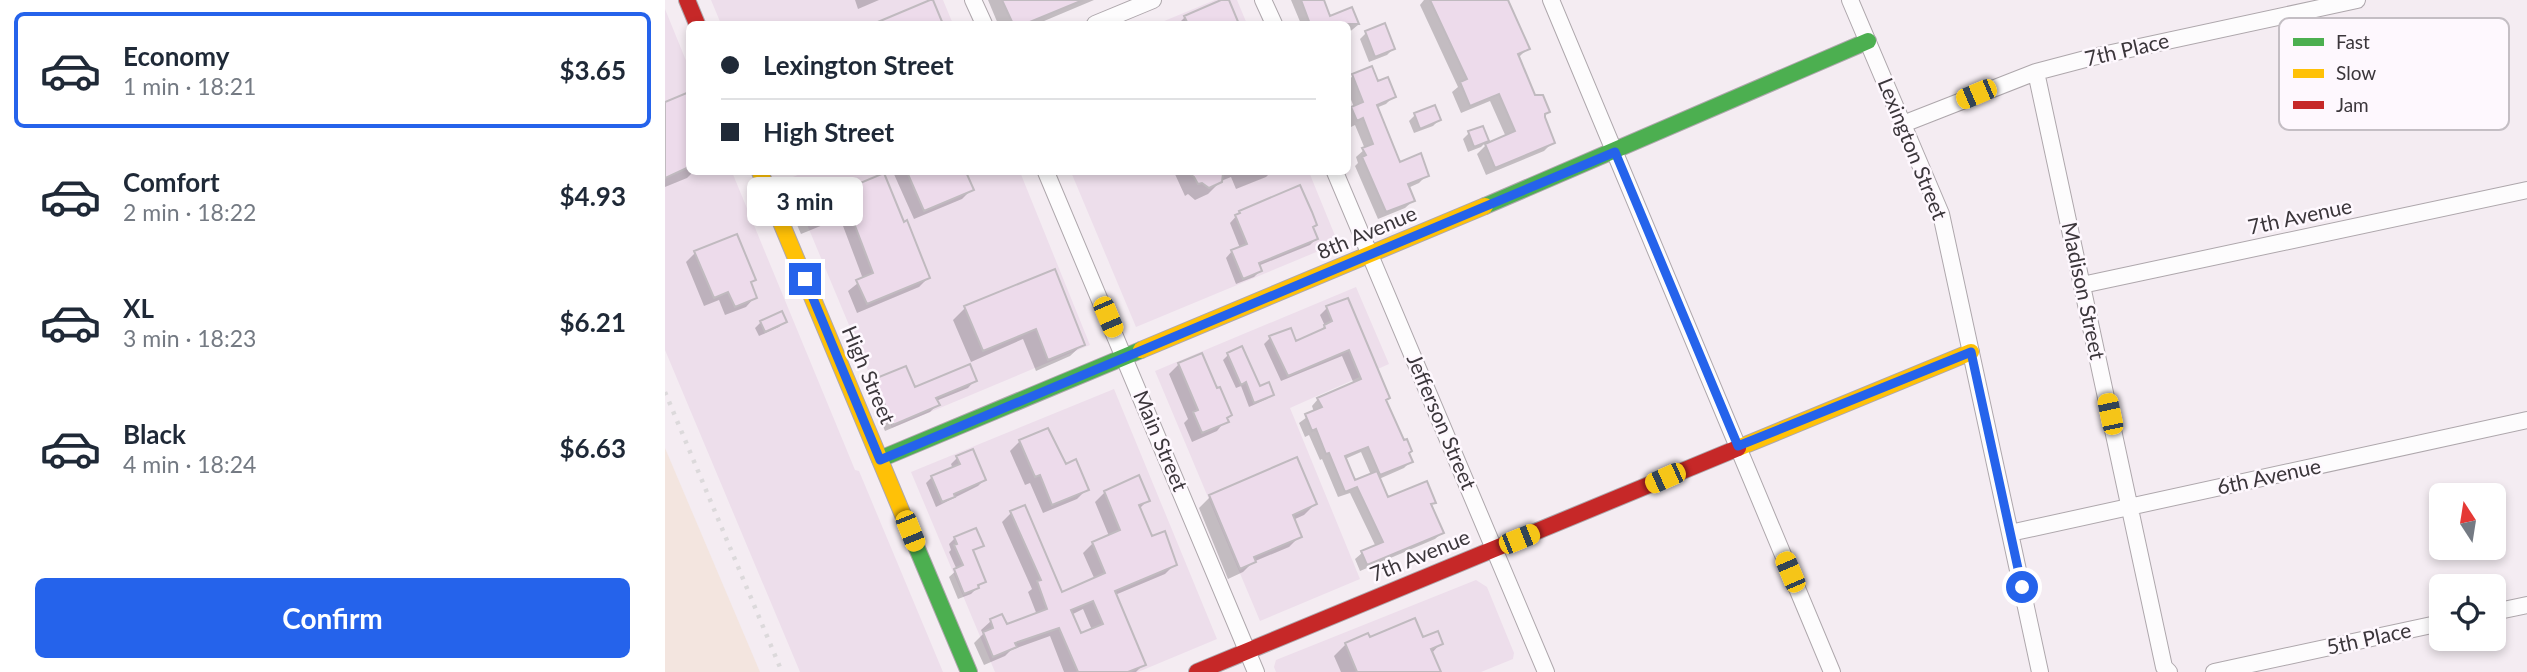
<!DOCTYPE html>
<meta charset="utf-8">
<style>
body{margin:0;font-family:Lato,sans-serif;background:#f2f2f3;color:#1f2937;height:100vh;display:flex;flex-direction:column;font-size:26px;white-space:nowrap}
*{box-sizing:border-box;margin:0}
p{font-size:23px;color:#747a83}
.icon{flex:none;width:38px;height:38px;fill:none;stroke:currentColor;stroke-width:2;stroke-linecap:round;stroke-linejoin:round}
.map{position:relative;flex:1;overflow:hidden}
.side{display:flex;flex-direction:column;background:#fff;width:665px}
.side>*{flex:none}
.banner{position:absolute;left:21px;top:21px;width:665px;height:154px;border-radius:10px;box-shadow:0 4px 10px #0003;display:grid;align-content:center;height:154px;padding:0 35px;background:#fff}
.needle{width:46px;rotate:348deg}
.fabs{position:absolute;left:1764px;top:483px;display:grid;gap:14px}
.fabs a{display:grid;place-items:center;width:77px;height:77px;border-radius:10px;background:#fff;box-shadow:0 4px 10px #0003;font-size:35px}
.end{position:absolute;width:32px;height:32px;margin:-16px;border:9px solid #2563eb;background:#fff;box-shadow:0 0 0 4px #fff}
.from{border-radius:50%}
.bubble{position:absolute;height:49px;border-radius:10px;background:#fff;box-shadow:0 4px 10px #0003;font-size:23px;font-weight:700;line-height:49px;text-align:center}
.car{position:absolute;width:21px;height:42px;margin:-21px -10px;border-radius:9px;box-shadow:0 0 5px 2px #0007;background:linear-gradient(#f5c518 24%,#345 0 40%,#f5c518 0 76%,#345 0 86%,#f5c518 0)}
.banner b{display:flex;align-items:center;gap:24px;height:66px;font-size:26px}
.banner b+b{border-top:2px solid #e0e1e3}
.banner i{width:18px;height:18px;background:#1f2937}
ul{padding:12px 0 0;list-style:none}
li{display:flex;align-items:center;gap:21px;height:116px;margin:0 14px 10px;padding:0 21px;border:4px solid transparent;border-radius:10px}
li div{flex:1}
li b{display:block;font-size:26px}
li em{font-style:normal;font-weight:700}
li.active{border-color:#2563eb}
li>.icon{width:63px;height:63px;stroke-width:1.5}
.cta{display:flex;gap:14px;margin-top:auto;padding:14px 35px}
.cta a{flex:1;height:80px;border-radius:10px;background:#2563eb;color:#fff;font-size:28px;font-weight:700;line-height:80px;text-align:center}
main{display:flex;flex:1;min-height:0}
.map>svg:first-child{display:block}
.built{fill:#eddeeb}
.industrial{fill:#f3e5df}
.shadow{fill:#0003;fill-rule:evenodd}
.building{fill:#eddbeb;stroke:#c0babf;stroke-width:2;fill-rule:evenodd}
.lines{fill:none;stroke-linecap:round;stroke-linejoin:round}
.street-casing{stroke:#aea7ac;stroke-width:18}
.fast-casing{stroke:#aea7ac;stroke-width:18}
.slow-casing{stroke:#aea7ac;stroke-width:18}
.jam-casing{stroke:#aea7ac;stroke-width:18}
.street{stroke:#fdfcfd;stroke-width:16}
.fast{stroke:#4caf50;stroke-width:16}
.slow{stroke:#ffc107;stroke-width:16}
.jam{stroke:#c62828;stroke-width:16}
.rail{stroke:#dcd9db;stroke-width:4.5;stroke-dasharray:3.5 7;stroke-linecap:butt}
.route{stroke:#2563eb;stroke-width:9}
.labels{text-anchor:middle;stroke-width:5;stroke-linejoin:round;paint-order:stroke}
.street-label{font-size:21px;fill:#3b363b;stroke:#fef8fe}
.key{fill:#fef8fe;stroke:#c4bec4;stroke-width:2}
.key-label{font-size:19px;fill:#3b363b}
</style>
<main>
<section class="side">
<ul>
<li class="active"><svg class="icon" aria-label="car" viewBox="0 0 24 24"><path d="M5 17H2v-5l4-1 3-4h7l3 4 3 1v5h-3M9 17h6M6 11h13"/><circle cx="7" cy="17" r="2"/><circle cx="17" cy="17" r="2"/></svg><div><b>Economy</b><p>1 min · 18:21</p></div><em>$3.65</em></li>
<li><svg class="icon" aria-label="car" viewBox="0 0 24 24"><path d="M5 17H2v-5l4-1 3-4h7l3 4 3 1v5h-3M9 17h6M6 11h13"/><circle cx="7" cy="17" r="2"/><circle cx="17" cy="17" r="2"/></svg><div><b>Comfort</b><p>2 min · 18:22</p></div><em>$4.93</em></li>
<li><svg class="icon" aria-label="car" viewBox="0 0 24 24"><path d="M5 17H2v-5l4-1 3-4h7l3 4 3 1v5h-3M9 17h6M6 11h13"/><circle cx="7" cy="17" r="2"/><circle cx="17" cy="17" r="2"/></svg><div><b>XL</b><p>3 min · 18:23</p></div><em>$6.21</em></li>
<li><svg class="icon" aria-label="car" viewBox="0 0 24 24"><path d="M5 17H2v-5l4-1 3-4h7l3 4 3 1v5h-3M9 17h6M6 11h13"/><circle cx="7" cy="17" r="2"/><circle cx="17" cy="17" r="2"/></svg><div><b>Black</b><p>4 min · 18:24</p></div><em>$6.63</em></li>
</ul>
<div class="cta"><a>Confirm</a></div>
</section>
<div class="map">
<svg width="1862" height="672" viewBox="0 0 1862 672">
<rect width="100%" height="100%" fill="#f4ecf2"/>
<!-- built -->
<path class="built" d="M46 0H278L288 24H56Z
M550 0H572L582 24H492Z
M0 9 24 68V172H67L190 470 194 471 278 672H135L0 350Z
M140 172H355L425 345 227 428 123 179Z
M406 172H644L673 243 471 327Z
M691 287 724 364 625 408 695 579 595 621 490 371Z
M449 389 552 639 473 672H330L246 472Z
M811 580 822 587 849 653 848 659 816 672H611L609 667 611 660Z"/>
<!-- industrial -->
<path class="industrial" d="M0 448 95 672H0Z"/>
<!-- shadow -->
<path class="shadow" d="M190 0H214L193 9Z
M323 0H429L372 24H333Z
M562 0 573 24H513L520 17Z
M626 0H657L664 18 686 9 693 25 682 34V24H636Z
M759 0H841L863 48 854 57 869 97 883 111 878 117 888 142 879 151 821 175 812 154 821 145 841 137 825 101 796 113 787 92 793 87 755 5Z
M267 1 276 24H214H215Z
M719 26 728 49 722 55 704 62 695 39 701 33Z
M706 69 712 83 729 96 721 104 711 108 734 164 762 175 754 183 743 188 748 201 740 208 713 219 690 166 693 163 691 157 700 149 690 125 684 128 682 125V112L689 107 682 90V81L688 76Z
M23 95 24 172H28L22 178 0 187V104Z
M750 115 774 120 768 126 749 133 744 121Z
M804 133 822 141 816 147 803 152 798 139Z
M228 172H299L307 189 297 199 249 219Z
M509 172H606L601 177 571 189 566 177 556 181 543 194 530 200 523 194 520 196Z
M218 175 263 278 254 287 192 313 183 291 198 279 175 218 136 234 129 218 139 208Z
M575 212 651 239 645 245 593 266 595 271 589 277 571 284 561 258 567 251 575 248 565 223Z
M30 253 89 280 85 284 90 297 81 307 60 315 54 300 39 306 21 262Z
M389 271 418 344 405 356 371 371 358 339 306 362 288 320 300 308Z
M662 308 720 401 746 461 739 468 714 479 722 499 769 502 765 506 777 533 770 539 695 571 690 559 697 553 711 547 685 493 673 497 657 459 655 460 644 435 640 437 634 423 649 412 647 406 653 399 689 384 677 356 616 381 599 344 605 338 630 343 653 333 660 326 655 315ZM696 452 706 475 689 482 680 459Z
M120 321 114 327 94 336 90 328 96 322Z
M563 355 594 388 607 394 602 399 584 407 576 386 571 388 558 360Z
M514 364 551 390 565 415 552 431 527 442 519 423 523 419 504 374Z
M240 368 249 389 310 380 303 388 271 401 272 405 265 412 220 431 202 388 210 381Z
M355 441 400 466 422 489 412 499 378 513 365 483 360 485 345 451Z
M292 458 319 480 313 486 271 507 261 483 267 477 288 469 286 464Z
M631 459 650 504 639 515 628 520 635 536 624 547 588 562 578 572 563 579 534 508 545 497Z
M440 492 483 500 474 509 486 539 510 564 500 574 450 595 479 664 471 672H399L385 636 346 650 340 656 319 665 309 643 318 634 316 630 326 621 337 616 341 626 372 615 363 592 367 589 337 522 346 513 396 594 430 580 418 553 428 543 444 536 430 502ZM418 609 427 630 415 636 406 615Z
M290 538 316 545 307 552 319 581 306 594 293 599 284 577 292 570 284 552 286 550 284 544Z
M704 639H757L776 643 766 654 774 672H676L669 656 681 644Z"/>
<!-- building -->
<path class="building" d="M265 0H268L278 24H208Z
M337 0H418L360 24H348Z
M556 0H564L574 24H523L519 16Z
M636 0H659L665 16 687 7 694 24H645Z
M765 0H843L865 49 853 54 870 95H878L885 112 880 114V117L890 143 830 168 820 144 850 131 834 94 805 106 795 82 802 79Z
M720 23 730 49 710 57 700 31Z
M707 66 713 81 723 77 731 97 712 105 735 162 756 153 764 176 743 184 750 201 721 212 697 157 701 155 697 148 708 144 698 118 692 121 686 107 698 102 687 74Z
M24 92V167L0 178V102Z
M770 105 776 120 755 129 749 113Z
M818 126 824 141 809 147 803 131Z
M242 172H301L309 190 259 211Z
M522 172H562L558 173 557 182 544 188 537 183 533 184 529 177Z
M219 173 239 222 242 220 265 278 202 304 191 280 208 273 184 210 146 226 138 207Z
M635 185 647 212 652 225 648 227 653 239 594 263 597 271 578 279 566 250 582 244 570 215 575 213 574 211Z
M72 234 91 280 86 282 92 298 70 307 63 292 49 298 29 251Z
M390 269 420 345 383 360 371 329 318 351 299 306Z
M683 298 725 398 721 400 739 440 742 439 747 451 744 453 748 462 715 475 703 447 680 456 690 480 712 471 723 497 762 481 771 503 766 504 779 533 702 565 696 551 718 542 692 487 680 492 664 453 661 454 651 429 647 431 640 414 657 407 652 398 696 379 684 350 623 376 604 336 626 328 631 341 660 328 659 325 667 321 661 306Z
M117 311 122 322 100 332 95 321Z
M577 346 595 386 604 382 609 395 589 403 581 382 576 385 562 353Z
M537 353 552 388 555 387 567 415 562 418 564 422 537 433 528 412 533 410 513 363Z
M305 364 312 381 271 398 275 405 228 425 209 379 241 366 250 387Z
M383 428 401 464 411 459 424 490 387 505 375 475 370 477 354 440Z
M308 449 321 480 289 494 290 497 277 502 266 476 295 464 291 456Z
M632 457 652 504 628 515 637 537 589 557 591 562 575 569 544 495Z
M474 475 485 501 474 505 487 536 500 531 512 565 450 591 481 665 463 672H413L394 628 350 643 352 647 328 657 318 632 328 628 325 619 337 614 342 624 382 609 372 581 376 580 345 511 360 505 397 592 440 573 427 542 455 530 439 491ZM428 601 438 624 416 633 406 610Z
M311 528 319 546 308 550 321 582 313 585 314 588 299 594 289 569 298 565 289 545 292 544 289 537Z
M750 618 758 637 773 631 778 644 766 649 776 672H692L680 643 703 633 705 637Z"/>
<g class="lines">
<!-- street casing -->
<g class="street-casing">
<path id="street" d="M308 0 319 24
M598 0 609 24
M886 0 1167 672
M1185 0 1276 214 1375 672
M430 24 488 0
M1371 72 1499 667 1504 672
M1238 124 1371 72 1428 57 1692 0
M381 172 591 672
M670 172 881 672
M1417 285 1862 190
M1345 533 1862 420
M1829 612 1862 605
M1549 672 1776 623"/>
</g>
<!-- fast casing -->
<g class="fast-casing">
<path id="fast" d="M820 206 1203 41
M215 459 476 350
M243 527 304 672"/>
</g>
<!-- slow casing -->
<g class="slow-casing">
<path id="slow" d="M95 172 243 527
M476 350 820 206
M1073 448 1306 352"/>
</g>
<!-- jam casing -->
<g class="jam-casing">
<path id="jam" d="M22 0 32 24
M532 672 1073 448"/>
</g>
<!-- street -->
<use href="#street" class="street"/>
<!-- fast -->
<use href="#fast" class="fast"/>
<!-- slow -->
<use href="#slow" class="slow"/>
<!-- jam -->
<use href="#jam" class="jam"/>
<!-- rail -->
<path class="rail" d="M0 392 117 672"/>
</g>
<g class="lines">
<!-- route -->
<path class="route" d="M140 279 215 460 950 152 1073 446 1306 352 1357 587"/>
</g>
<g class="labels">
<!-- street labels -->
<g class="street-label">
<text transform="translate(1462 50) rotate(-13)" y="7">7th Place</text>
<text transform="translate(1247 149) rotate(68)" y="7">Lexington Street</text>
<text transform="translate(1635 217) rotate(-12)" y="7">7th Avenue</text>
<text transform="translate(702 233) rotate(-23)" y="7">8th Avenue</text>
<text transform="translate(1418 291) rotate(78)" y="7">Madison Street</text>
<text transform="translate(203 375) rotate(67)" y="7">High Street</text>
<text transform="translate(776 422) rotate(67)" y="7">Jefferson Street</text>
<text transform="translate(495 441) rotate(67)" y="7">Main Street</text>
<text transform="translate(1604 477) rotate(-12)" y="7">6th Avenue</text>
<text transform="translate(755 556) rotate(-22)" y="7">7th Avenue</text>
<text transform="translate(1704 639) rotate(-12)" y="7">5th Place</text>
</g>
</g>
<!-- legend -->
<rect x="1614" y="18" width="230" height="112" rx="10" class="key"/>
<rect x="1628" y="38" width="31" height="8" fill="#4caf50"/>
<rect x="1628" y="69" width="31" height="9" fill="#ffc107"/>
<rect x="1628" y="101" width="31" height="8" fill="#c62828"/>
<g class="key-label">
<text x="1671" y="49">Fast</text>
<text x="1671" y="80">Slow</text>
<text x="1671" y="112">Jam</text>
</g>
</svg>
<div class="fabs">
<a><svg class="needle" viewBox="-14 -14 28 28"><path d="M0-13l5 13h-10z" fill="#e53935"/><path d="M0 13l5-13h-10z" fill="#747a83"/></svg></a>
<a><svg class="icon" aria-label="locate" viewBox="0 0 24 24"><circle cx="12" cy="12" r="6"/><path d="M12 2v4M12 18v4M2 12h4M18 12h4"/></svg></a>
</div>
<i class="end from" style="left:1357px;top:587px"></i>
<i class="end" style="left:140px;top:279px"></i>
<div class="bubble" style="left:82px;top:177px;width:116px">3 min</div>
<i class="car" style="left:1311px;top:94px;rotate:247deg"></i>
<i class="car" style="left:443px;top:317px;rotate:157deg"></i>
<i class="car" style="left:1445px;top:414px;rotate:348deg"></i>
<i class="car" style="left:1000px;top:478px;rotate:246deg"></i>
<i class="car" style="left:245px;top:531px;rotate:158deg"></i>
<i class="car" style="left:854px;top:539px;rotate:68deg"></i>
<i class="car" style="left:1125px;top:572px;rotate:337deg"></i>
<div class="banner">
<b><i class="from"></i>Lexington Street</b>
<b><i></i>High Street</b>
</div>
</div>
</main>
